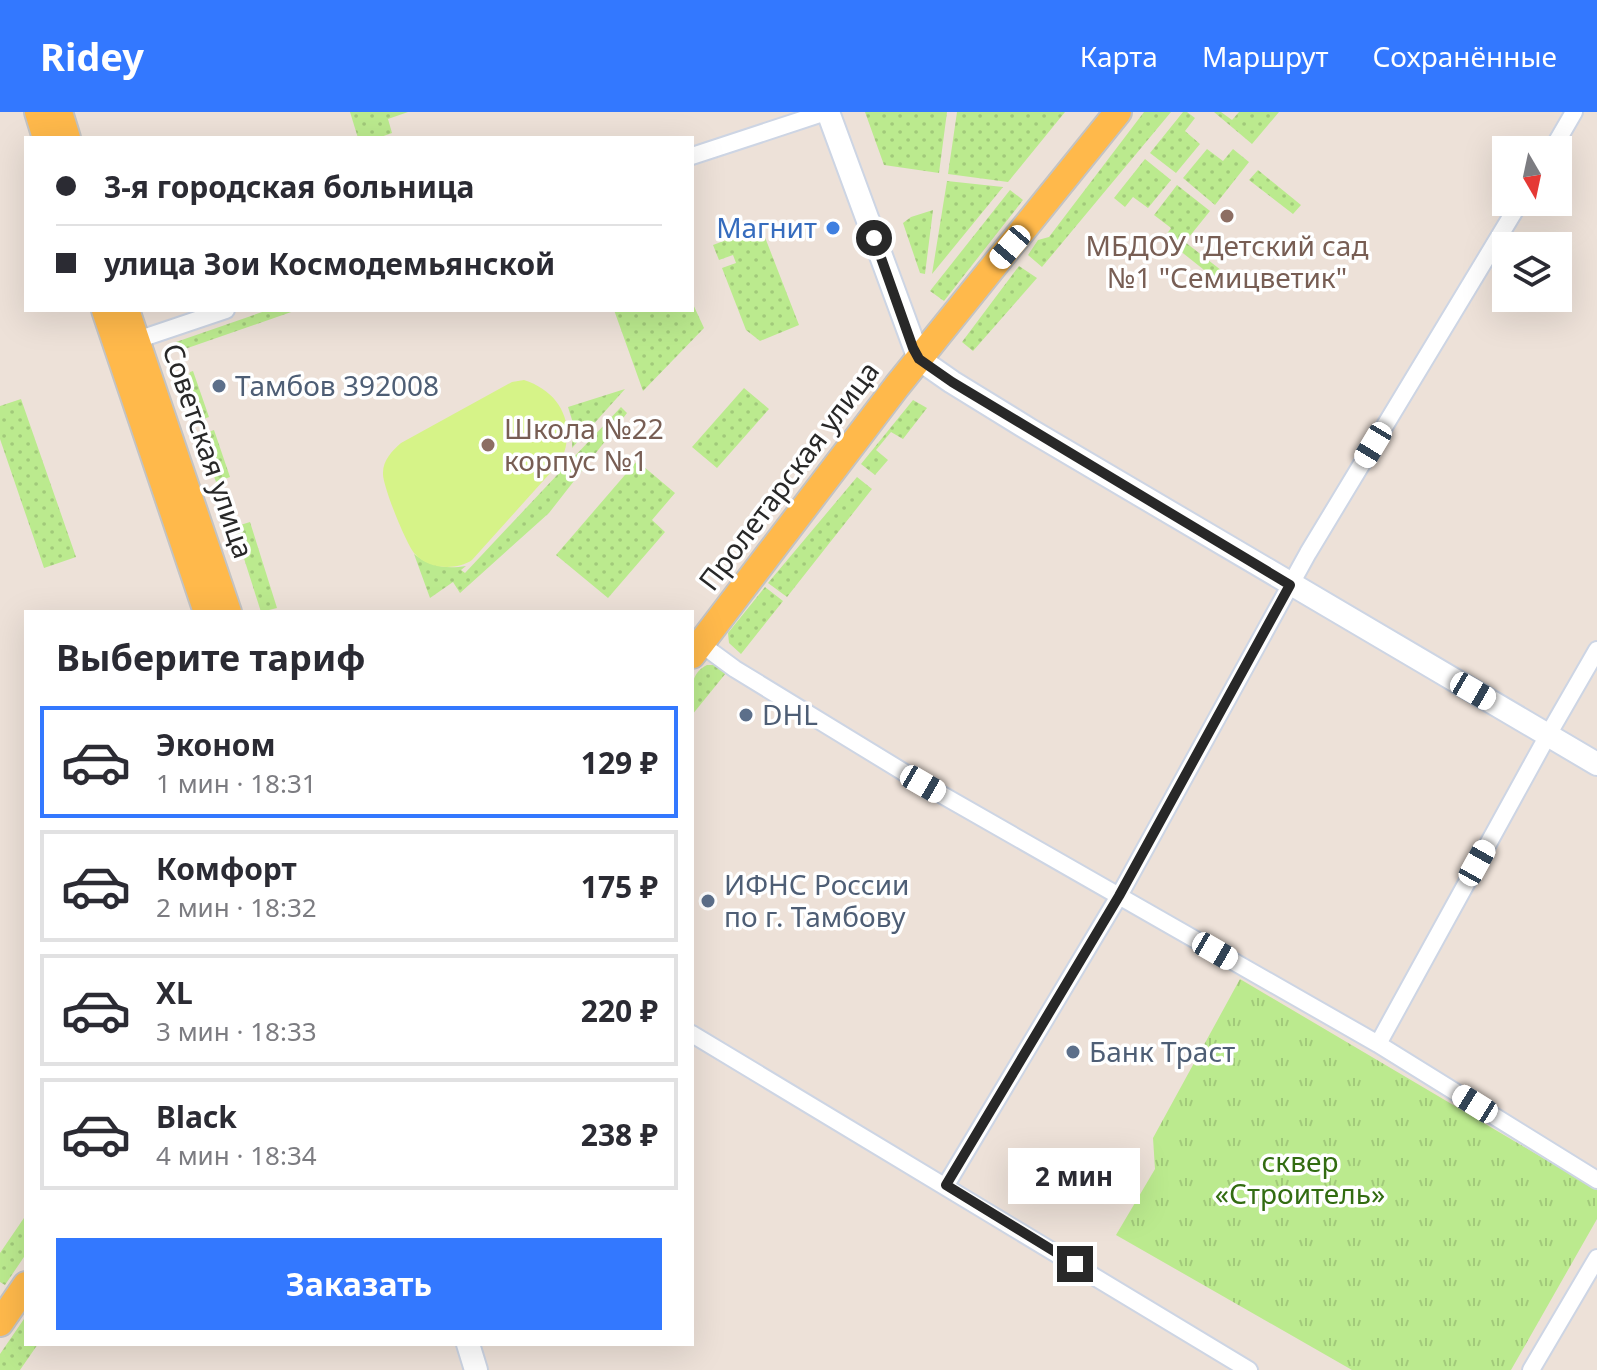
<!DOCTYPE html>
<html lang="ru">
<meta charset="utf-8">
<style>
body{margin:0;font-family:"Noto Sans",sans-serif;background:#f2f2f3;color:#2b2b33;height:100vh;display:flex;flex-direction:column;font-size:30px;white-space:nowrap}
*{box-sizing:border-box;margin:0}
p{font-size:26px;color:#7c7c81}
.icon{flex:none;width:44px;height:44px;fill:none;stroke:currentColor;stroke-width:2;stroke-linecap:round;stroke-linejoin:round}
.map{position:relative;flex:1;overflow:hidden}
.sheet{position:absolute;left:24px;top:498px;width:670px;height:736px;display:flex;flex-direction:column;background:#fff;border-radius:0px;box-shadow:0 8px 32px #0002}
.sheet>*{flex:none}
.hud{position:absolute;left:24px;top:24px;width:670px;height:176px;border-radius:0px;box-shadow:0 8px 32px #0002;display:grid;align-content:center;height:176px;padding:0 32px;background:#fff}
.needle{width:52px;rotate:171deg}
.fabs{position:absolute;left:1492px;top:24px;display:grid;gap:16px}
.fabs a{display:grid;place-items:center;width:80px;height:80px;border-radius:0px;background:#fff;box-shadow:0 8px 32px #0002;font-size:40px}
.end{position:absolute;width:36px;height:36px;margin:-18px;border:10px solid #282828;background:#fff;box-shadow:0 0 0 4px #fff}
.from{border-radius:50%}
.bubble{position:absolute;height:56px;border-radius:0px;background:#fff;box-shadow:0 8px 32px #0002;font-size:26px;font-weight:700;line-height:56px;text-align:center}
.car{position:absolute;width:24px;height:48px;margin:-24px -12px;border-radius:10px;box-shadow:0 0 6px 2px #0007;background:linear-gradient(#fff 24%,#345 0 40%,#fff 0 76%,#345 0 86%,#fff 0)}
.hud b{display:flex;align-items:center;gap:28px;height:76px;font-size:30px}
.hud b+b{border-top:2px solid #e1e1e2}
.hud i{width:20px;height:20px;background:#2b2b33}
ul{padding:0;list-style:none}
li{display:flex;align-items:center;gap:24px;height:112px;margin:0 16px 12px;padding:0 16px;border:4px solid #e1e1e2;border-radius:0px}
li div{flex:1}
li b{display:block;font-size:30px}
li em{font-style:normal;font-weight:700}
li.current{border-color:#3378ff}
li>.icon{width:72px;height:72px;stroke-width:1.5}
h2{padding:0 32px;font-size:36px;line-height:96px}
.action{display:flex;gap:16px;margin-top:auto;padding:16px 32px}
.action a{flex:1;height:92px;border-radius:0px;background:#3378ff;color:#fff;font-size:32px;font-weight:700;line-height:92px;text-align:center}
header{display:flex;align-items:center;gap:48px;box-sizing:border-box;height:112px;padding:0 40px;background:#3378ff;color:#fff}
header strong{font-size:38px}
nav{display:flex;gap:44px;margin-inline-start:auto;font-size:28px}
.map>svg:first-child{display:block}
.grass{fill:url(#grass-dots)}
.park{fill:url(#park-tufts)}
.pitch{fill:#d6f388}
.lines{fill:none;stroke-linecap:round;stroke-linejoin:round}
.minor-casing{stroke:#cdd5e4;stroke-width:20}
.secondary-casing{stroke:#cdd5e4;stroke-width:26}
.primary-casing{stroke:#c3c3c3;stroke-width:30}
.minor{stroke:#fff;stroke-width:16}
.secondary{stroke:#fff;stroke-width:22}
.primary{stroke:#ffb94b;stroke-width:26}
.route{stroke:#282828;stroke-width:10}
.education-dot{fill:#8d6e63;stroke:#fff;stroke-width:3}
.shop-dot{fill:#3f7fe0;stroke:#fff;stroke-width:3}
.service-dot{fill:#5c6f8a;stroke:#fff;stroke-width:3}
.labels{text-anchor:middle;stroke-width:7;stroke-linejoin:round;paint-order:stroke}
.shop-label{font-size:28px;fill:#366cbe;stroke:#fff;text-anchor:end}
.education-label{font-size:28px;fill:#785e54;stroke:#fff}
.service-label{font-size:28px;fill:#4e5e75;stroke:#fff;text-anchor:start}
.street-label{font-size:28px;fill:#282828;stroke:#fff}
.park-label{font-size:28px;fill:#326c11;stroke:#fff}
</style>
<header>
<strong>Ridey</strong>
<nav><a>Карта</a><a>Маршрут</a><a>Сохранённые</a></nav>
</header>
<div class="map">
<svg width="1597" height="1258" viewBox="0 0 1597 1258">
<defs>
<pattern id="grass-dots" width="8" height="8" patternUnits="userSpaceOnUse" patternTransform="scale(2)"><rect width="8" height="8" fill="#bbea8e"/><path d="M2 2h.1M6 6h.1" fill="none" stroke="#a1c97a" stroke-width="1.8" stroke-linecap="round"/></pattern>
<pattern id="park-tufts" width="24" height="20" patternUnits="userSpaceOnUse" patternTransform="scale(2)"><rect width="24" height="20" fill="#bbea8e"/><path d="M3 7l-1-3M5 7V3M7 7l1-3M15 17l-1-3M17 17v-4M19 17l1-3" fill="none" stroke="#a1c97a"/></pattern>
</defs>
<rect width="100%" height="100%" fill="#ede1d8"/>
<!-- grass -->
<path class="grass" d="M350 0H408L388 7 392 21 378 26H358Z
M865 0H947L939 61 884 53Z
M957 0H1065L1008 70 948 62Z
M1144 0H1171L1042 155 1028 143 1038 128 1049 125Z
M1183 0H1187L1195 6 1185 19 1200 32 1176 61 1150 41Z
M1214 0H1221L1232 8 1239 0H1279L1252 32Z
M1207 37 1223 49 1233 37 1249 50 1215 93 1183 66Z
M1145 47 1171 68 1148 96 1133 85 1125 95 1114 86Z
M1258 58 1301 93 1293 102 1249 68Z
M947 69 1003 75 932 162Z
M1177 73 1210 99 1185 130 1235 169 1228 177 1164 126 1171 116 1154 103Z
M1010 78 1023 88 944 189 930 179Z
M933 98 925 162 920 161 903 111 911 105Z
M761 115 799 213 760 229 746 218 722 156 736 151 733 143 719 148 713 133Z
M1019 154 1037 166 973 239 962 230Z
M692 190 704 216 643 279 614 198H692Z
M268 198H297L179 239 176 230Z
M193 259 209 305 195 310 184 280 190 260Z
M744 276 769 297 717 356 692 335Z
M625 277 572 336 573 311 568 295Z
M21 287 76 445 44 456 0 327V294Z
M913 288 927 296 903 327 891 320 876 338 888 348 875 363 861 352Z
M621 295 627 301 549 401 460 481 453 470 430 486 414 442C431 455 446 457 466 454L461 458 465 461Z
M214 318 230 365 216 370 199 323Z
M637 349 675 381 652 408 665 420 608 486 556 443Z
M857 365 872 377 787 485 768 471Z
M250 410 277 496 261 500 234 415Z
M765 475 783 489 741 542 729 531 728 521Z
M707 553H716L726 561 692 603C692 584 687 563 707 553Z
M26 1103V1142L5 1173 0 1170V1141Z
M26 1204V1232H38L20 1258H0V1242Z"/>
<!-- park -->
<path class="park" d="M1240 867 1597 1078V1107L1511 1258H1352L1116 1123 1155 1057 1153 1026Z"/>
<!-- pitch -->
<path class="pitch" d="M524 268C561 280 577 313 561 349L472 448C456 459 428 457 415 442 407 434 382 373 383 361 383 348 392 339 401 331L512 270Z"/>
<g class="lines">
<!-- minor casing -->
<g class="minor-casing">
<path id="minor" d="M1552 38 1574 0
M692 44 826 0
M137 228 226 198
M701 532 735 557 923 672 1378 932 1597 1068
M692 922 1249 1258
M1378 932 1548 623 1597 538
M946 1073 1119 784 1308 441 1520 90
M1531 1258 1597 1146"/>
</g>
<!-- secondary casing -->
<g class="secondary-casing">
<path id="secondary" d="M828 0 919 247 952 270 1030 318 1597 652
M468 1232 476 1258"/>
</g>
<!-- primary casing -->
<g class="primary-casing">
<path id="primary" d="M38 0 46 26
M59 0 67 26
M105 198 207 500
M126 198 228 500
M692 543 897 274 1118 0
M0 1211 26 1173"/>
</g>
<!-- minor -->
<use href="#minor" class="minor"/>
<!-- secondary -->
<use href="#secondary" class="secondary"/>
<!-- primary -->
<use href="#primary" class="primary"/>
</g>
<g class="lines">
<!-- route -->
<path class="route" d="M874 126 913 236 919 247 952 270 1290 473 1119 784 946 1073 1075 1152"/>
</g>
<!-- markers -->
<g class="education-dot">
<circle cx="1227" cy="104" r="8"/>
<circle cx="488" cy="333" r="8"/>
</g>
<circle class="shop-dot" cx="833" cy="116" r="8"/>
<g class="service-dot">
<circle cx="219" cy="274" r="8"/>
<circle cx="746" cy="603" r="8"/>
<circle cx="708" cy="789" r="8"/>
<circle cx="1073" cy="940" r="8"/>
</g>
<g class="labels">
<!-- shop labels -->
<g class="shop-label">
<text x="817" y="126">Магнит</text>
</g>
<!-- education labels -->
<g class="education-label">
<text x="1227" y="144">МБДОУ "Детский сад<tspan x="1227" dy="32">№1 "Семицветик"</tspan></text>
<text x="504" y="327" text-anchor="start">Школа №22<tspan x="504" dy="32">корпус №1</tspan></text>
</g>
<!-- service labels -->
<g class="service-label">
<text x="235" y="284">Тамбов 392008</text>
<text x="762" y="613">DHL</text>
<text x="724" y="783">ИФНС России<tspan x="724" dy="32">по г. Тамбову</tspan></text>
<text x="1089" y="950">Банк Траст</text>
</g>
<!-- street labels -->
<g class="street-label">
<text transform="translate(208 339) rotate(71)" y="10">Советская улица</text>
<text transform="translate(789 364) rotate(-53)" y="10">Пролетарская улица</text>
</g>
<!-- park labels -->
<g class="park-label">
<text x="1300" y="1060">сквер<tspan x="1300" dy="32">«Строитель»</tspan></text>
</g>
</g>
</svg>
<div class="fabs">
<a><svg class="needle" viewBox="-14 -14 28 28"><path d="M0-13l5 13h-10z" fill="#e53935"/><path d="M0 13l5-13h-10z" fill="#7c7c81"/></svg></a>
<a><svg class="icon" aria-label="layers" viewBox="0 0 24 24"><path d="M12 4l9 5-9 5-9-5zM3 14l9 5 9-5"/></svg></a>
</div>
<i class="end from" style="left:874px;top:126px"></i>
<i class="end" style="left:1075px;top:1152px"></i>
<div class="bubble" style="left:1008px;top:1036px;width:132px">2 мин</div>
<i class="car" style="left:1010px;top:135px;rotate:220deg"></i>
<i class="car" style="left:1373px;top:333px;rotate:211deg"></i>
<i class="car" style="left:1473px;top:579px;rotate:120deg"></i>
<i class="car" style="left:923px;top:672px;rotate:120deg"></i>
<i class="car" style="left:1477px;top:751px;rotate:29deg"></i>
<i class="car" style="left:1215px;top:839px;rotate:120deg"></i>
<i class="car" style="left:1475px;top:992px;rotate:302deg"></i>
<div class="hud">
<b><i class="from"></i>3-я городская больница</b>
<b><i></i>улица Зои Космодемьянской</b>
</div>
<section class="sheet">
<h2>Выберите тариф</h2>
<ul>
<li class="current"><svg class="icon" aria-label="car" viewBox="0 0 24 24"><path d="M5 17H2v-5l4-1 3-4h7l3 4 3 1v5h-3M9 17h6M6 11h13"/><circle cx="7" cy="17" r="2"/><circle cx="17" cy="17" r="2"/></svg><div><b>Эконом</b><p>1 мин · 18:31</p></div><em>129 ₽</em></li>
<li><svg class="icon" aria-label="car" viewBox="0 0 24 24"><path d="M5 17H2v-5l4-1 3-4h7l3 4 3 1v5h-3M9 17h6M6 11h13"/><circle cx="7" cy="17" r="2"/><circle cx="17" cy="17" r="2"/></svg><div><b>Комфорт</b><p>2 мин · 18:32</p></div><em>175 ₽</em></li>
<li><svg class="icon" aria-label="car" viewBox="0 0 24 24"><path d="M5 17H2v-5l4-1 3-4h7l3 4 3 1v5h-3M9 17h6M6 11h13"/><circle cx="7" cy="17" r="2"/><circle cx="17" cy="17" r="2"/></svg><div><b>XL</b><p>3 мин · 18:33</p></div><em>220 ₽</em></li>
<li><svg class="icon" aria-label="car" viewBox="0 0 24 24"><path d="M5 17H2v-5l4-1 3-4h7l3 4 3 1v5h-3M9 17h6M6 11h13"/><circle cx="7" cy="17" r="2"/><circle cx="17" cy="17" r="2"/></svg><div><b>Black</b><p>4 мин · 18:34</p></div><em>238 ₽</em></li>
</ul>
<div class="action"><a>Заказать</a></div>
</section>
</div>
